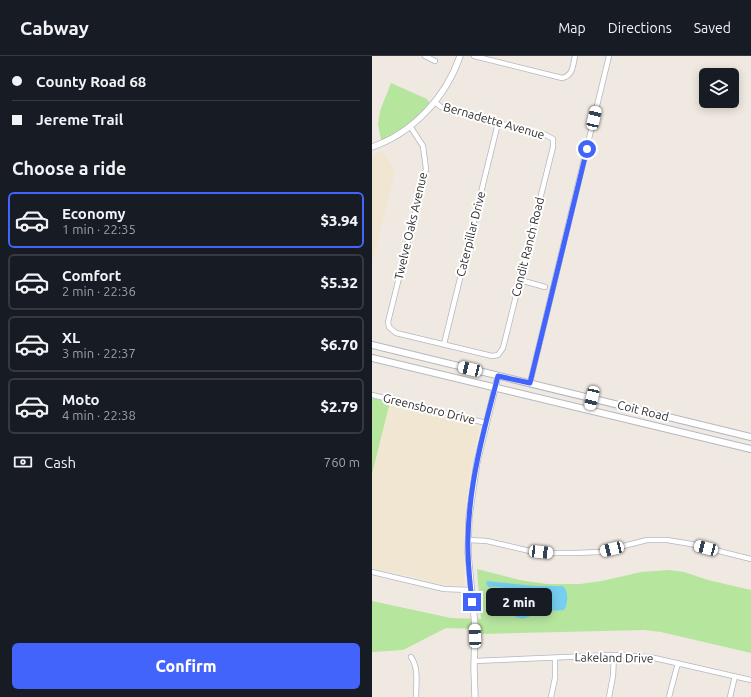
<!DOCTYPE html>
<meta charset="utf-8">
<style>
body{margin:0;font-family:Ubuntu,sans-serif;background:#20242c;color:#f1f3f6;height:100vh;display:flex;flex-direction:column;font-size:15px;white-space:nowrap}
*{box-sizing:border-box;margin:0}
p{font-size:13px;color:#9ea1a6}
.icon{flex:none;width:22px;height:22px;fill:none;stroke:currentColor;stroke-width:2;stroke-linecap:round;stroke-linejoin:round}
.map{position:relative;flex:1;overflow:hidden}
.details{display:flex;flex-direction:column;background:#171b24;width:372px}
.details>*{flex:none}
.guide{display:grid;align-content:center;height:88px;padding:0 12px;background:#171b24}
.buttons{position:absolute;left:327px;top:12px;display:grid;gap:8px}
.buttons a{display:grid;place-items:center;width:40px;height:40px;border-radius:6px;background:#171b24;box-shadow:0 2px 10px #0003;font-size:20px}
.end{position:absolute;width:18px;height:18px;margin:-9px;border:5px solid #4264fb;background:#fff;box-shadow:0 0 0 2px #fff}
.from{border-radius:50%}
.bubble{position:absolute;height:28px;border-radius:6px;background:#171b24;box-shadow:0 2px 10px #0003;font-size:13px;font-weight:800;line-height:28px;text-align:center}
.car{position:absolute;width:12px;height:24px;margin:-12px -6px;border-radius:5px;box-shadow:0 0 3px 1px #0007;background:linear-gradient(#fff 24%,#345 0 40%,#fff 0 76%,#345 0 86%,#fff 0)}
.guide b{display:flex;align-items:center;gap:14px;height:38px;font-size:15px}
.guide b+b{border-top:1px solid #363941}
.guide i{width:10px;height:10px;background:#f1f3f6}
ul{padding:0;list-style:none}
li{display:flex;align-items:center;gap:12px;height:56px;margin:0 8px 6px;padding:0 4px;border:2px solid #363941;border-radius:6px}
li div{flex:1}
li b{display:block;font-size:15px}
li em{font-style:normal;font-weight:800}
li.selected{border-color:#4264fb}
li>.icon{width:36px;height:36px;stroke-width:1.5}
h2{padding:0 12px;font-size:18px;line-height:48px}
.pay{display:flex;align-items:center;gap:10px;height:44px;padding:0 12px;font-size:15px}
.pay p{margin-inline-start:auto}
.cta{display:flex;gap:8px;margin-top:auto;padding:8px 12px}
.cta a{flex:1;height:46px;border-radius:6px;background:#4264fb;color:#fff;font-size:16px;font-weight:800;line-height:46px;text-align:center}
header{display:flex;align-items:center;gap:24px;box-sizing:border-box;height:56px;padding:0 20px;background:#171b24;border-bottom:1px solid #363941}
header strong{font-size:19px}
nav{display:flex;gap:22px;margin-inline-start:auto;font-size:14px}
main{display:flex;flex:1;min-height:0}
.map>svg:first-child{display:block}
.education{fill:#f0e6d1}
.green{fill:#b6e59e}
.water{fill:#75cff0}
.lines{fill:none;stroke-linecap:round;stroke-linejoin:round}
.minor-casing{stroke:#b4b7c1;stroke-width:6}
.tertiary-casing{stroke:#b4b7c1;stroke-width:7}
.secondary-casing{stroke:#b4b7c1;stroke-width:8}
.minor{stroke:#fff;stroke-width:4.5}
.tertiary{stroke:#fff;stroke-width:5.5}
.secondary{stroke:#fff;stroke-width:6}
.route{stroke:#4264fb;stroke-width:5}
.labels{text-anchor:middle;stroke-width:4;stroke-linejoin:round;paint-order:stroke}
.street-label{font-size:12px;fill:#2e2e2e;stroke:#fff}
</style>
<header>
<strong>Cabway</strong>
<nav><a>Map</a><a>Directions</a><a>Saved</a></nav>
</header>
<main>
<section class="details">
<div class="guide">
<b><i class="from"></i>County Road 68</b>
<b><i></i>Jereme Trail</b>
</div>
<h2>Choose a ride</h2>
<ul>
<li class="selected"><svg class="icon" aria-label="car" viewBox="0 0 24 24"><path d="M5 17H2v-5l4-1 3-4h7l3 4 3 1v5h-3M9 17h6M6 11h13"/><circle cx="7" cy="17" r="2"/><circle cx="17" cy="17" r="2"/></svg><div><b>Economy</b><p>1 min · 22:35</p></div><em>$3.94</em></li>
<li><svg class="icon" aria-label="car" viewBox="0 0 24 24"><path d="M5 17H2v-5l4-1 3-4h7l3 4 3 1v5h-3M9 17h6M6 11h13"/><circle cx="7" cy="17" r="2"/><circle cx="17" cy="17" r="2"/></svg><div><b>Comfort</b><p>2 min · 22:36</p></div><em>$5.32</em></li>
<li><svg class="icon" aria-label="car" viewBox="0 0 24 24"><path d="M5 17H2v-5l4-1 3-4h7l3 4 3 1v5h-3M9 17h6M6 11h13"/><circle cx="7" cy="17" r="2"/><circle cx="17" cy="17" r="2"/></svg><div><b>XL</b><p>3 min · 22:37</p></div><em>$6.70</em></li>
<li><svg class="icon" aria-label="car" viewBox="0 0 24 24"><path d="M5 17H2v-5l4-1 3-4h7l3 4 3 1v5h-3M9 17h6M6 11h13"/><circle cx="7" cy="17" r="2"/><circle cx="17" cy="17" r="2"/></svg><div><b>Moto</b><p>4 min · 22:38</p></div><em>$2.79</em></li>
</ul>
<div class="pay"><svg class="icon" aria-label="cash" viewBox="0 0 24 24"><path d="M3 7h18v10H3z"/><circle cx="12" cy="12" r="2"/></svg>Cash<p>760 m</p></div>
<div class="cta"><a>Confirm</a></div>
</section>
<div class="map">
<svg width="379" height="641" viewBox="0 0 379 641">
<rect width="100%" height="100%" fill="#efe9e1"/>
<!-- education -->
<path class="education" d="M11 95 16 104 23 114 0 208V99Z
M18 346 107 370 98 416 92 466V530L73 528 0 512V418Z"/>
<!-- green -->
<path class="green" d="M19 27 55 43 58 48C44 61 28 79 9 84L6 68 8 55Z
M0 342 18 346 0 418Z
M105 513 148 524 174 528H208L230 525 269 516 297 514 312 516 336 524 379 534V597L289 576 272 574 110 578 109 573 74 572 31 594 0 596V545L79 562 109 563Z"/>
<!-- water -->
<path class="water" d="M115 525 163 530H191C197 535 196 548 192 554 184 555 176 554 167 556 160 558 155 564 147 562 128 558 154 527 117 531L114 528Z"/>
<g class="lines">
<!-- minor casing -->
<g class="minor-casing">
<path id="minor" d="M53 0 63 5
M102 0 190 22C201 20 201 9 203 0
M38 70 51 90 54 113 16 266 17 271 24 277 120 300 126 299 131 292 181 91V83L174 79 78 55 69 51 63 46
M148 224 173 231
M72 288 126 67
M158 327 237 0
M0 339 114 367
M96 484 115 485 158 495 180 497H203L228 496 275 484H295L319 488 379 503
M0 516 72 533 99 534
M39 601C47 612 44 628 44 641
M102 605 242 599 278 601 379 624
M179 641 183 622V602
M237 641 241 620 242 599
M297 641 306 607
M358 641 363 620"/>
</g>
<!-- tertiary casing -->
<g class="tertiary-casing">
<path id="tertiary" d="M0 91C41 77 74 41 88 0
M103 641 102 613 103 570 96 497 97 461 105 406 126 320"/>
</g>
<!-- secondary casing -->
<g class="secondary-casing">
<path id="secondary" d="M0 289 379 381
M0 302 379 393"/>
</g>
<!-- minor -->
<use href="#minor" class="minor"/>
<!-- tertiary -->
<use href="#tertiary" class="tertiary"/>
<!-- secondary -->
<use href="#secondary" class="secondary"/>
</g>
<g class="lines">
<!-- route -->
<path class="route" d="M100 546C98 525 95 504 96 482 97 427 112 373 126 320L158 327 215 93"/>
</g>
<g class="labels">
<!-- street labels -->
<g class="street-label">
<text transform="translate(122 65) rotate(16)" y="4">Bernadette Avenue</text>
<text transform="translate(39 170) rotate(-77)" y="4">Twelve Oaks Avenue</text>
<text transform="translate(99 178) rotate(-76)" y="4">Caterpillar Drive</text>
<text transform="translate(156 191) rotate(-76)" y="4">Condit Ranch Road</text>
<text transform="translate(57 353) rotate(14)" y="4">Greensboro Drive</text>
<text transform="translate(271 355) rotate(14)" y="4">Coit Road</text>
<text transform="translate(242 602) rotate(1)" y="4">Lakeland Drive</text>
</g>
</g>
</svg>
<div class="buttons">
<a><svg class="icon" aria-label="layers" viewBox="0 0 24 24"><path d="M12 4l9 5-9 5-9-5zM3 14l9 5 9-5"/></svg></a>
</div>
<i class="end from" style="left:215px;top:93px"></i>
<i class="end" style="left:100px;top:546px"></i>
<div class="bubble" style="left:114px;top:532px;width:66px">2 min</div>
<i class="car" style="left:222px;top:62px;rotate:13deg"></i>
<i class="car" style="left:98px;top:313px;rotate:284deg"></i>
<i class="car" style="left:220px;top:342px;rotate:193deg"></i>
<i class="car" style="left:334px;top:492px;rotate:285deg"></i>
<i class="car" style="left:240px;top:493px;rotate:256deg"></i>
<i class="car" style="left:169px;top:496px;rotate:96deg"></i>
<i class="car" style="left:103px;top:580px;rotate:358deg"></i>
</div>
</main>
